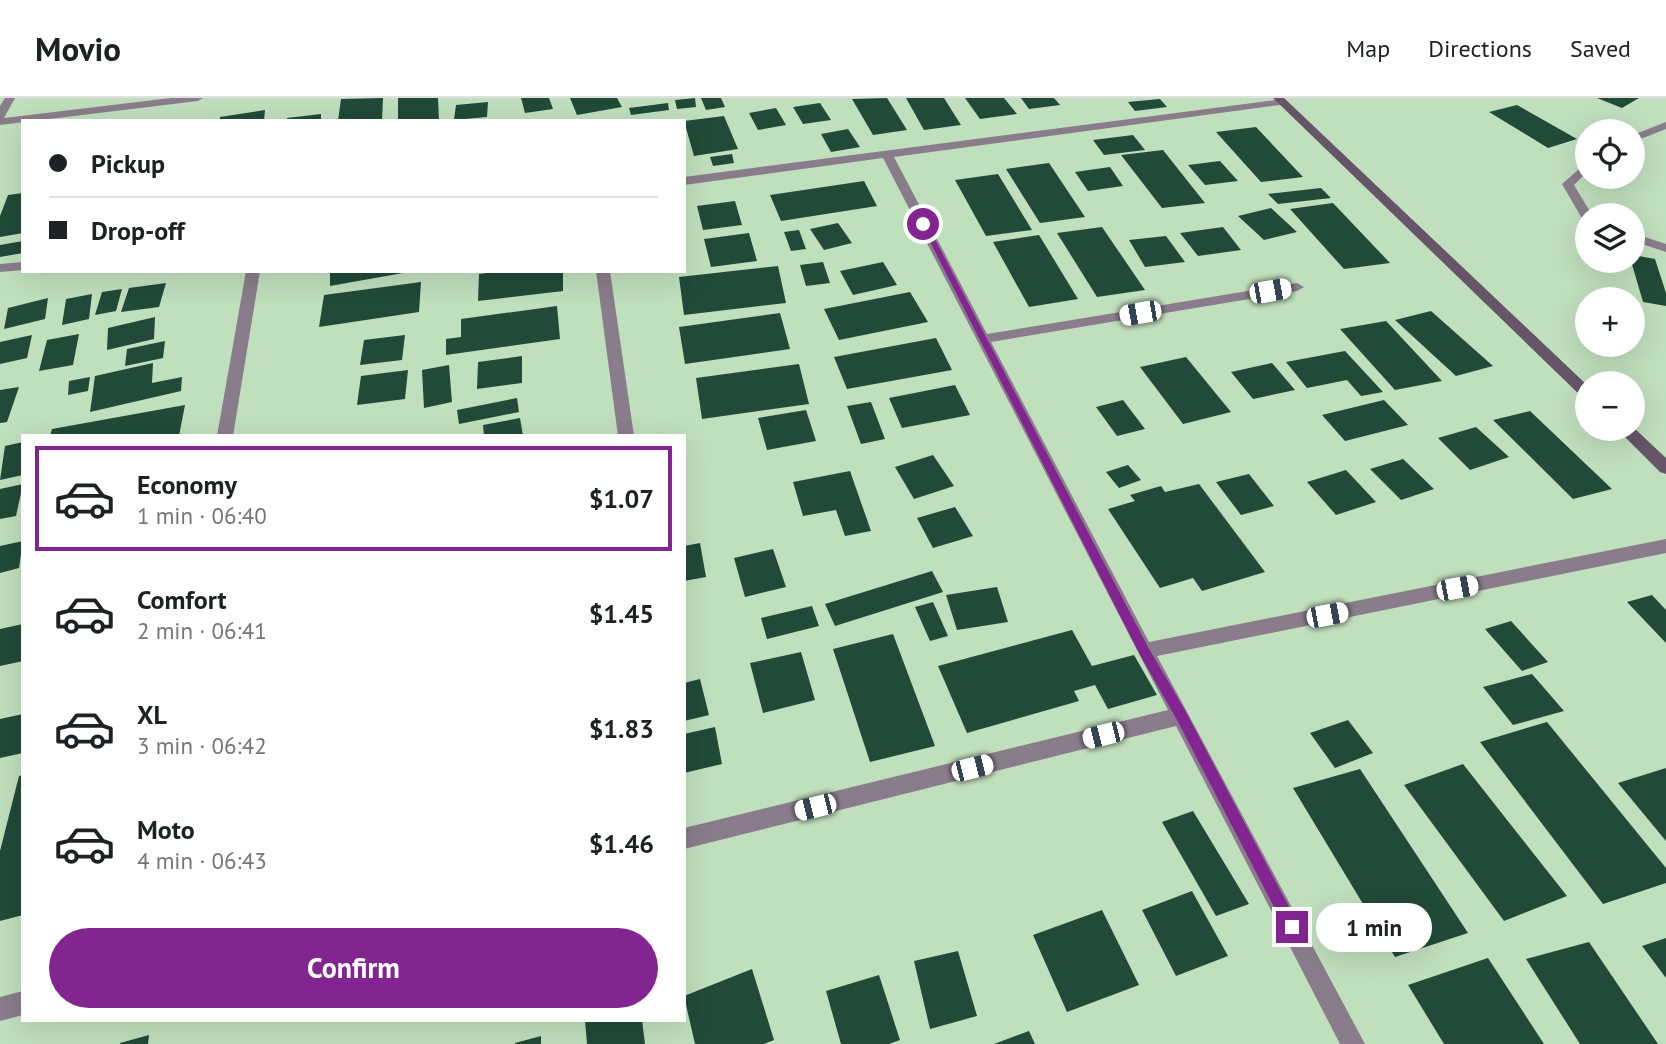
<!DOCTYPE html>
<meta charset="utf-8">
<style>
body{margin:0;font-family:"PT Sans",sans-serif;background:#f2f2f2;color:#202124;height:100vh;display:flex;flex-direction:column;font-size:26px;white-space:nowrap}
*{box-sizing:border-box;margin:0}
p{font-size:23px;color:#757577}
.icon{flex:none;width:38px;height:38px;fill:none;stroke:currentColor;stroke-width:2;stroke-linecap:round;stroke-linejoin:round}
.map{position:relative;flex:1;overflow:hidden}
.drawer{position:absolute;left:21px;top:336px;width:665px;height:588px;display:flex;flex-direction:column;background:#fff;border-radius:0px;box-shadow:0 7px 28px #0002}
.drawer>*{flex:none}
.hud{position:absolute;left:21px;top:21px;width:665px;height:154px;border-radius:0px;box-shadow:0 7px 28px #0002;display:grid;align-content:center;height:154px;padding:0 28px;background:#fff}
.controls{position:absolute;left:1575px;top:21px;display:grid;gap:14px}
.controls a{display:grid;place-items:center;width:70px;height:70px;border-radius:50%;background:#fff;box-shadow:0 7px 28px #0002;font-size:35px}
.end{position:absolute;width:32px;height:32px;margin:-16px;border:9px solid #832591;background:#fff;box-shadow:0 0 0 4px #fff}
.from{border-radius:50%}
.bubble{position:absolute;height:49px;border-radius:24px;background:#fff;box-shadow:0 7px 28px #0002;font-size:23px;font-weight:700;line-height:49px;text-align:center}
.car{position:absolute;width:21px;height:42px;margin:-21px -10px;border-radius:9px;box-shadow:0 0 5px 2px #0007;background:linear-gradient(#fff 24%,#345 0 40%,#fff 0 76%,#345 0 86%,#fff 0)}
.hud b{display:flex;align-items:center;gap:24px;height:66px;font-size:26px}
.hud b+b{border-top:2px solid #e0e0e0}
.hud i{width:18px;height:18px;background:#202124}
ul{padding:12px 0 0;list-style:none}
li{display:flex;align-items:center;gap:21px;height:105px;margin:0 14px 10px;padding:0 14px;border:4px solid transparent;border-radius:0px}
li div{flex:1}
li b{display:block;font-size:26px}
li em{font-style:normal;font-weight:700}
li.current{border-color:#832591}
li>.icon{width:63px;height:63px;stroke-width:1.5}
.primary-button{display:flex;gap:14px;margin-top:auto;padding:14px 28px}
.primary-button a{flex:1;height:80px;border-radius:42px;background:#832591;color:#fff;font-size:28px;font-weight:700;line-height:80px;text-align:center}
header{display:flex;align-items:center;gap:42px;box-sizing:border-box;height:98px;padding:0 35px;background:#fff;border-bottom:2px solid #e0e0e0}
header strong{font-size:33px}
nav{display:flex;gap:38px;margin-inline-start:auto;font-size:24px}
.map>svg:first-child{display:block}
.building{fill:#214a38}
.lines{fill:none;stroke-linecap:round;stroke-linejoin:round}
.street{fill:#8a7d8b;fill-rule:evenodd}
.secondary{fill:#665468;fill-rule:evenodd}
.route{fill:#832591}
</style>
<header>
<strong>Movio</strong>
<nav><a>Map</a><a>Directions</a><a>Saved</a></nav>
</header>
<div class="map">
<svg width="1666" height="946" viewBox="0 0 1666 946">
<rect width="100%" height="100%" fill="#c0dfbd"/>
<!-- building -->
<path class="building" d="M383 0 382 23H338L341 1Z
M398 0H438L439 23H398Z
M521 0H549L553 11 525 15Z
M570 0H617L622 9 577 17Z
M695 0 696 9 677 11 675 2Z
M701 0H721L725 9 706 12Z
M887 0 907 32 873 37 852 1Z
M906 0H944L961 27 924 32Z
M965 0H1004L1017 16 980 21Z
M1021 0H1054L1060 7 1029 11Z
M1597 0H1639L1622 10Z
M1160 1 1167 9 1135 13 1128 4Z
M488 4 487 19 454 22 456 7Z
M668 5 669 12 631 17 629 10Z
M820 5 831 22 803 26 793 9Z
M1517 7 1577 41 1548 50 1489 14Z
M776 10 786 27 758 32 749 15Z
M265 12 264 23H220V19Z
M321 16V23H287V20Z
M724 18 738 51 694 58 684 23Z
M1256 29 1303 79 1261 84 1216 34Z
M848 31 860 49 831 54 821 36Z
M1133 37 1145 52 1104 57 1093 42Z
M1163 52 1205 105 1162 110 1121 57Z
M732 56 734 65 713 68 710 59Z
M1220 63 1238 83 1205 87 1188 67Z
M1049 65 1085 119 1040 125 1006 71Z
M1110 69 1123 88 1088 93 1075 74Z
M998 76 1032 132 986 138 955 82Z
M864 83 877 108 781 123 770 97Z
M1321 90 1331 100 1278 106 1268 96Z
M23 95V135L0 139V118L8 97Z
M735 103 742 127 703 132 697 108Z
M1333 105 1390 165 1344 171 1290 111Z
M1271 110 1297 134 1264 142 1238 118Z
M838 125 852 145 824 152 810 131Z
M1102 129 1145 192 1097 199 1057 135Z
M1223 129 1241 152 1198 158 1180 135Z
M799 132 806 151 791 153 784 134Z
M749 135 757 163 711 169 704 141Z
M1039 137 1078 201 1029 209 993 144Z
M1166 138 1185 164 1145 169 1129 142Z
M23 143V155L0 159V147Z
M1633 157 1655 161 1666 195V208L1643 204 1631 163Z
M823 164 830 185 806 188 800 167Z
M883 164 897 187 853 197 840 173Z
M778 168 786 205 684 217 679 179Z
M330 173H403V175L330 188Z
M503 173H563V193L478 203 479 176Z
M421 184 419 214 319 229 324 197Z
M166 185 159 209 121 214 129 190Z
M122 191 116 213 95 217 102 194Z
M910 194 928 224 839 242 824 211Z
M92 196 89 221 62 227 66 201Z
M48 200 45 221 4 231 8 210Z
M557 208 560 241 446 257V241L461 239V221Z
M1431 213 1493 268 1456 278 1395 222Z
M780 215 790 251 685 266 679 229Z
M155 219 154 241 107 252 108 230Z
M1386 223 1442 283 1395 292 1340 231Z
M79 236 73 267 39 273 47 242Z
M32 237 27 260 0 266V244Z
M405 237 402 262 360 267 364 242Z
M936 240 952 272 847 291 834 259Z
M165 243 163 260 125 268 127 251Z
M1345 253 1383 294 1361 298 1347 282 1307 290 1286 264Z
M522 258V285L477 291 478 264Z
M1186 259 1231 314 1183 326 1140 269Z
M153 265 152 285 182 279 181 293 90 314 95 278Z
M1272 265 1295 292 1253 301 1231 274Z
M799 266 809 306 702 321 696 280Z
M449 267 452 304 424 310 422 272Z
M408 272 405 301 357 307 361 278Z
M90 279 88 293 68 297 69 283Z
M955 287 970 317 902 330 889 300Z
M19 289 7 324 0 325V292Z
M517 300 519 314 459 326 457 312Z
M1123 302 1145 331 1117 338 1096 309Z
M1384 302 1408 327 1345 343 1322 317Z
M871 304 885 341 861 346 847 308Z
M185 307 179 338H50L52 331Z
M806 312 816 343 767 352 758 320Z
M1530 313 1612 391 1573 401 1493 322Z
M520 320 523 338H484L483 327Z
M1476 329 1509 359 1470 372 1438 340Z
M23 344V377L0 382 5 348Z
M933 357 954 388 914 401 895 369Z
M1403 361 1434 391 1401 402 1370 371Z
M1128 367 1141 382 1119 390 1106 374Z
M1346 372 1376 404 1336 417 1307 384Z
M850 373 871 433 845 438 836 412 803 418 793 384Z
M1249 376 1274 408 1241 417 1216 384Z
M23 386 16 418 0 421V391Z
M1199 386 1265 474 1202 493 1193 480 1160 490 1108 411 1135 403 1130 397 1161 388 1165 394Z
M955 409 973 438 933 450 917 420Z
M23 443 19 470 0 475V448Z
M700 445 706 479 684 483V448Z
M773 451 786 489 745 499 734 460Z
M932 473 943 494 835 528 825 506Z
M997 489 1008 524 957 532 946 497Z
M1652 497 1666 512V545L1627 504Z
M933 504 948 538 930 543 915 509Z
M812 508 819 528 767 541 761 520Z
M1511 523 1548 564 1522 573 1485 531Z
M23 526V563L0 568V531Z
M1072 532 1092 568 1134 557 1157 597 1108 611 1095 587 1074 593 1079 603 967 635 938 568Z
M893 536 935 648 870 664 833 551Z
M801 554 815 602 763 615 750 565Z
M1532 576 1564 613 1513 627 1483 589Z
M700 581 709 617 684 623V585Z
M23 616V655L0 660V621Z
M1348 622 1373 655 1335 670 1310 635Z
M1547 624 1666 770V785L1603 806 1480 644Z
M715 629 722 666 684 675V636Z
M1463 666 1567 798 1504 823 1404 687Z
M1666 670V743L1618 685Z
M1360 671 1468 835 1395 859 1293 690Z
M23 677V817L0 823V753L19 678Z
M1193 713 1249 806 1216 818 1162 724Z
M1192 793 1228 858 1176 878 1142 812Z
M1102 812 1139 887 1067 914 1033 837Z
M1666 840V880L1642 848Z
M1589 844 1658 946H1580L1526 861Z
M958 853 977 918 930 931 914 863Z
M1488 860 1544 946H1444L1408 887Z
M752 871 774 942 764 946H695L684 898Z
M879 877 900 942 889 946H841L826 893Z
M585 922H642L645 946H587Z
M1029 933 1035 946H994Z
M149 937 148 946H120V945Z
M541 938V946H515V945Z"/>
<g class="lines">
<!-- street -->
<path class="street" d="M5 0H15L4 20 171 0H203L198 3 0 27V8Z
M1283 1 1288 4 1287 6 894 59 987 236 1297 185 1304 189 1297 193 991 244 1149 544 1666 441V455L1157 558 1365 946H1340L1176 628 684 751V730L1168 612 883 60 684 87V79Z
M1666 24V31L1633 44V37Z
M1587 64V74L1574 87 1592 117H1587V123L1581 119 1562 86Z
M1633 135 1666 146V154L1633 143Z
M23 164V172L0 174V166Z
M246 173H260L233 338H217Z
M596 173H610L634 338H618Z
M23 893V917L0 923V899Z"/>
<!-- secondary -->
<path class="secondary" d="M1273 0H1284L1587 287V300L1582 299Z
M1633 329 1666 360V376L1660 374 1617 331Z"/>
</g>
<!-- route -->
<path class="route" d="M920 124 927 126 1148 549 1186 614 1297 824 1299 829 1297 834 1292 836 1287 834 1177 622 1140 557Z"/>
</svg>
<div class="controls">
<a><svg class="icon" aria-label="locate" viewBox="0 0 24 24"><circle cx="12" cy="12" r="6"/><path d="M12 2v4M12 18v4M2 12h4M18 12h4"/></svg></a>
<a><svg class="icon" aria-label="layers" viewBox="0 0 24 24"><path d="M12 4l9 5-9 5-9-5zM3 14l9 5 9-5"/></svg></a>
<a>+</a>
<a>−</a>
</div>
<i class="end from" style="left:923px;top:126px"></i>
<i class="end" style="left:1292px;top:829px"></i>
<div class="bubble" style="left:1316px;top:805px;width:116px">1 min</div>
<i class="car" style="left:1270px;top:193px;rotate:80deg"></i>
<i class="car" style="left:1140px;top:215px;rotate:260deg"></i>
<i class="car" style="left:1457px;top:490px;rotate:79deg"></i>
<i class="car" style="left:1327px;top:517px;rotate:79deg"></i>
<i class="car" style="left:1103px;top:637px;rotate:256deg"></i>
<i class="car" style="left:972px;top:670px;rotate:76deg"></i>
<i class="car" style="left:815px;top:709px;rotate:256deg"></i>
<div class="hud">
<b><i class="from"></i>Pickup</b>
<b><i></i>Drop-off</b>
</div>
<section class="drawer">
<ul>
<li class="current"><svg class="icon" aria-label="car" viewBox="0 0 24 24"><path d="M5 17H2v-5l4-1 3-4h7l3 4 3 1v5h-3M9 17h6M6 11h13"/><circle cx="7" cy="17" r="2"/><circle cx="17" cy="17" r="2"/></svg><div><b>Economy</b><p>1 min · 06:40</p></div><em>$1.07</em></li>
<li><svg class="icon" aria-label="car" viewBox="0 0 24 24"><path d="M5 17H2v-5l4-1 3-4h7l3 4 3 1v5h-3M9 17h6M6 11h13"/><circle cx="7" cy="17" r="2"/><circle cx="17" cy="17" r="2"/></svg><div><b>Comfort</b><p>2 min · 06:41</p></div><em>$1.45</em></li>
<li><svg class="icon" aria-label="car" viewBox="0 0 24 24"><path d="M5 17H2v-5l4-1 3-4h7l3 4 3 1v5h-3M9 17h6M6 11h13"/><circle cx="7" cy="17" r="2"/><circle cx="17" cy="17" r="2"/></svg><div><b>XL</b><p>3 min · 06:42</p></div><em>$1.83</em></li>
<li><svg class="icon" aria-label="car" viewBox="0 0 24 24"><path d="M5 17H2v-5l4-1 3-4h7l3 4 3 1v5h-3M9 17h6M6 11h13"/><circle cx="7" cy="17" r="2"/><circle cx="17" cy="17" r="2"/></svg><div><b>Moto</b><p>4 min · 06:43</p></div><em>$1.46</em></li>
</ul>
<div class="primary-button"><a>Confirm</a></div>
</section>
</div>
